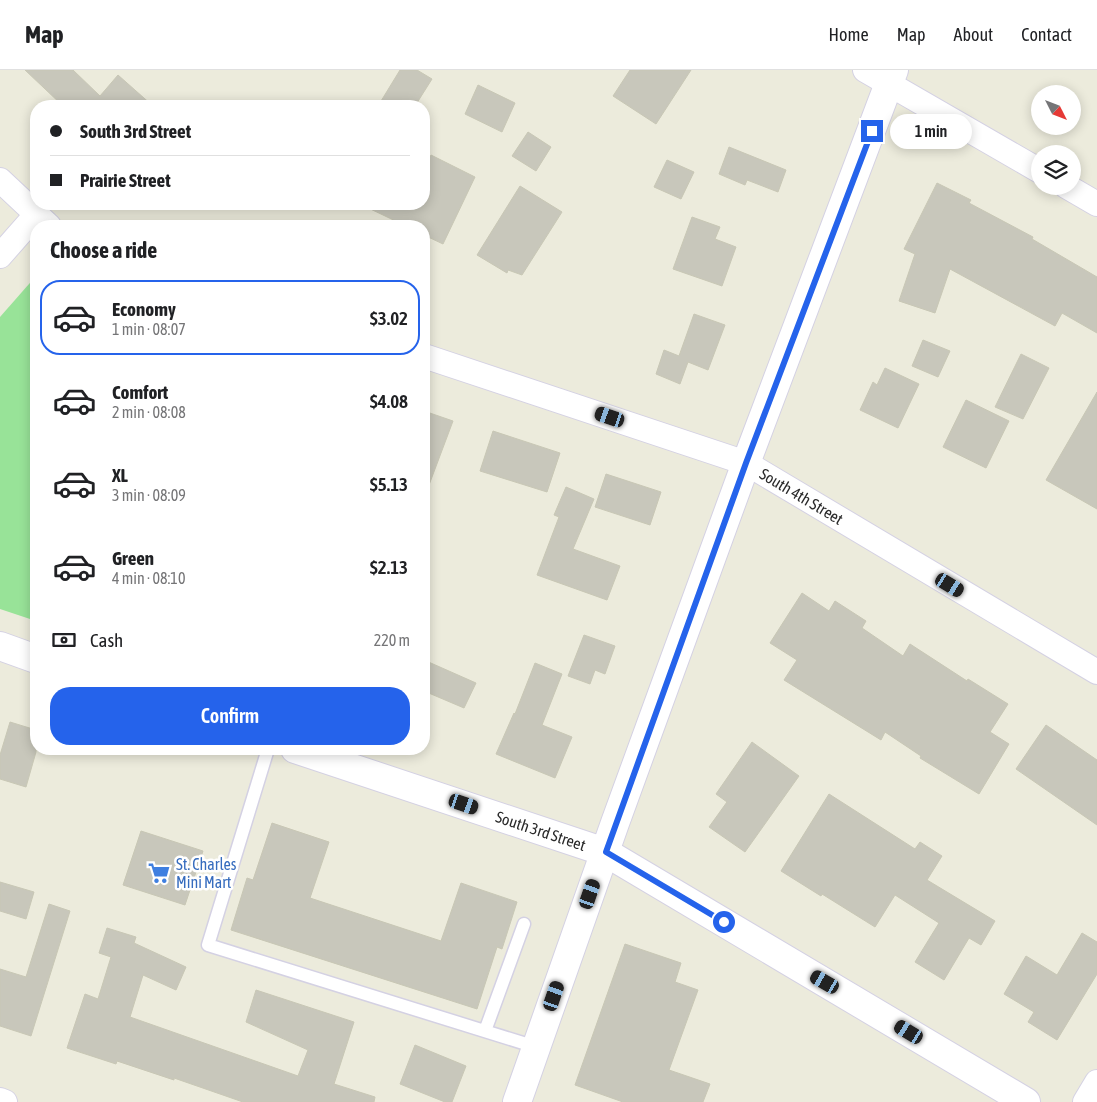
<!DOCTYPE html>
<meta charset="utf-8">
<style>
body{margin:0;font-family:"Asap Condensed",sans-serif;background:#f2f2f2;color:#202124;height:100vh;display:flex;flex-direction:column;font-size:19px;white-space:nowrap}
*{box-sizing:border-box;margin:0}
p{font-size:16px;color:#757577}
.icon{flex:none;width:28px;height:28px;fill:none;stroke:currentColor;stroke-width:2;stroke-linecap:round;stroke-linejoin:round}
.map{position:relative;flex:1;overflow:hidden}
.details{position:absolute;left:30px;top:150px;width:400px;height:535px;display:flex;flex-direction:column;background:#fff;border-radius:20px;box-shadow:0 2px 12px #0003}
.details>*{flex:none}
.hud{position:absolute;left:30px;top:30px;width:400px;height:110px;border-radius:20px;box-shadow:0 2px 12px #0003;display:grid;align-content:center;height:110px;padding:0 20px;background:#fff}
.needle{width:32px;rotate:132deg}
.controls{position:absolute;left:1031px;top:15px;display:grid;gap:10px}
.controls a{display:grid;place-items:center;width:50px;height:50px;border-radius:50%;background:#fff;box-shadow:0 2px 12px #0003;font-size:25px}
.end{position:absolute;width:22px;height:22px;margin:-11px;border:6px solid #2563eb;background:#fff;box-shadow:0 0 0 2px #fff}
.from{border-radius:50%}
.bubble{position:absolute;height:35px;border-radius:18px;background:#fff;box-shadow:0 2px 12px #0003;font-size:16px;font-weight:600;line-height:35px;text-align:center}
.car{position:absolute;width:15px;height:30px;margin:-15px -8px;border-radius:6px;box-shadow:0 0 4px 1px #0007;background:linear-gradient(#222 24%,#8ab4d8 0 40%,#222 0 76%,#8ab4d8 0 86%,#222 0)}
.hud b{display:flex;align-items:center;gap:18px;height:48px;font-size:19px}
.hud b+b{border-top:1px solid #e0e0e0}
.hud i{width:12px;height:12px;background:#202124}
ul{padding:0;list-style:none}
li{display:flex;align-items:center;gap:15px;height:75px;margin:0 10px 8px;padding:0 10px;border:2px solid transparent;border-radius:20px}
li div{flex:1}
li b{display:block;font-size:19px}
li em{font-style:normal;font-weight:600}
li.active{border-color:#2563eb}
li>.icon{width:45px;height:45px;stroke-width:1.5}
h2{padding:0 20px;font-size:22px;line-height:60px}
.pay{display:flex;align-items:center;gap:12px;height:55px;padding:0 20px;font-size:19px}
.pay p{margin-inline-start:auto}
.cta{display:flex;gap:10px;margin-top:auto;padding:10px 20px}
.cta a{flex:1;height:58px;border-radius:20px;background:#2563eb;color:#fff;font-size:20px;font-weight:600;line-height:58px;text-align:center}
header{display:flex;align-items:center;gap:30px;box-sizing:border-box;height:70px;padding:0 25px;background:#fff;border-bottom:1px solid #e0e0e0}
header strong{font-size:24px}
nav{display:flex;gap:28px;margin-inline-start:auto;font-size:18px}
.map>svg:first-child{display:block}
.green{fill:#98e398}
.building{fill:#c8c7bb;stroke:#c8c7b5}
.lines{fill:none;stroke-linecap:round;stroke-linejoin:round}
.lane-casing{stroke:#d4d1e3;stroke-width:15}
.street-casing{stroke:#d4d1e3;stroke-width:26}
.secondary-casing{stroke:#d4d1e3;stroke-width:30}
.lane{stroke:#fff;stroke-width:12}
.street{stroke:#fff;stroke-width:24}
.secondary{stroke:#fff;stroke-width:28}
.route{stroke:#2563eb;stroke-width:6}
.labels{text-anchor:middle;stroke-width:5;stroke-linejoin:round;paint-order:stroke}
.street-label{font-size:16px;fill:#2a2a2a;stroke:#fff}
.shop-label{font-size:16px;fill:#366cbe;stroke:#fff;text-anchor:start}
</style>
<header>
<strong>Map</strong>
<nav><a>Home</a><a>Map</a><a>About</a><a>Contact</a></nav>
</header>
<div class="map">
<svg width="1097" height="1032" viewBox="0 0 1097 1032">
<rect width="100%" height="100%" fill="#ecebdc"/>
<!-- green -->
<path class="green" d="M36 206V551L0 539V247Z"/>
<!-- building -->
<path class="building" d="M25 0H73L100 26 118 5 153 36H63Z
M400 0H417L432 9 415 36H378Z
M630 0H691L656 54 613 26Z
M478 15 515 33 502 62 465 44Z
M528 62 551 77 536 101 512 86Z
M729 77 786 100 778 122 747 110 745 115 719 104Z
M431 85 475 107 443 174 424 165V156H406L360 134H424V101Z
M667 90 694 102 681 129 654 117Z
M937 113 971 130 969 133 1033 167 1032 169 1097 207V263L1062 243 1055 256 950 199 935 243 899 231 915 184 904 179Z
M520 116 562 142 522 205 508 200 507 203 477 185Z
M692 147 720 157 715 169 736 177 722 216 673 199Z
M694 244 725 255 708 300 688 292 680 314 656 304 664 280 679 286Z
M923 270 950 281 938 307 912 296Z
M1021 284 1049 298 1023 349 995 337Z
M885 298 919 314 898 358 860 340 873 312 877 315Z
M1097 322V439L1046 410Z
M966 330 1009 351 986 398 943 377Z
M424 341 453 351 426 423H424Z
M493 361 560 383 547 422 480 401Z
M606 404 661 422 650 455 595 437Z
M566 417 594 429 573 479 620 496 607 530 537 505 559 447 554 445Z
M802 523 829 541 835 531 866 551 862 558 903 586 910 574 967 611 968 609 1008 634 990 662 1009 674 979 724 920 688 921 686 885 662 881 670 784 610 797 590 770 573Z
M584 565 615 576 605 604 595 600 590 614 568 606Z
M424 590 476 613 464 638 424 621Z
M535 593 562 604 542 655 572 667 555 708 496 684 514 643 515 644Z
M10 652 36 660V682L26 717 0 709V685Z
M1046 655 1097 690V755L1016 699Z
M752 672 799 706 745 782 709 757 727 732 716 724Z
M829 724 915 779 920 772 942 786 927 810 995 851 981 875 969 868 944 910 915 892 939 853 895 825 875 857 822 824 821 826 781 801Z
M272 753 329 772 310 828 441 871 461 813 517 832 502 879 497 877 477 939 231 860 247 808 253 810Z
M141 761 203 781 185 835 123 815Z
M0 812 34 822 26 849 0 841Z
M49 834 70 841 31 966 0 956V899L26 907Z
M107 858 136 867 134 873 186 897 176 920 143 905 130 947 298 1006 308 980 246 952 256 920 354 952 334 1014 375 1027 374 1032H243L174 1008V1010L117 991 116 994 67 978 85 924 98 929 111 887 99 883Z
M1082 863 1097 872V904L1057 970 1028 952 1034 942 1004 924 1026 886 1057 905Z
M625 874 681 893 675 912 698 920 669 1000 710 1014 703 1032H623L575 1015Z
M415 975 466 996 452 1032H445L400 1014Z"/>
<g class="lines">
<!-- lane casing -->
<g class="lane-casing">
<path id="lane" d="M268 679 208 875 536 977
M485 961 524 854"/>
</g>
<!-- street casing -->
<g class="street-casing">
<g id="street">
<path d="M865 0 1040 101"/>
<path d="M0 110 49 156"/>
<path d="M1066 116 1097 134"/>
<path d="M0 186 36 145"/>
<path id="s1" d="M424 286 746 393 1097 602"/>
<path d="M0 1030 5 1032"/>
<path d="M1085 1032 1097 1012"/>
</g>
</g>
<!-- secondary casing -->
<g class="secondary-casing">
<g id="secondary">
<path d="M0 576 36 589"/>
<path id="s2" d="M295 679 605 782 1026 1032"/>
<path d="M517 1032 615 753 746 393 894 0"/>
</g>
</g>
<!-- lane -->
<use href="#lane" class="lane"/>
<!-- street -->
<use href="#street" class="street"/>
<!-- secondary -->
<use href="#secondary" class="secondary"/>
</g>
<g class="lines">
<!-- route -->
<path class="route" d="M724 852 606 782 746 393 872 61"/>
</g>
<!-- icons -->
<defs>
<g id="supermarket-bare" transform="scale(1.725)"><path d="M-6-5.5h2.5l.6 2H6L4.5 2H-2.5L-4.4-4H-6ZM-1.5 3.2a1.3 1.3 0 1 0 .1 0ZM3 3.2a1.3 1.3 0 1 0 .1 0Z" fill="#3f7fe0" stroke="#fff" stroke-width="2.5" paint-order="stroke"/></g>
</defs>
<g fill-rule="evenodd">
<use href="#supermarket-bare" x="159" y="803"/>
</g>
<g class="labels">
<!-- street labels -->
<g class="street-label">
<text dy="6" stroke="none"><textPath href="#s1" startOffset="404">South 4th Street</textPath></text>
<text dy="6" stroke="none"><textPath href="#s2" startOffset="259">South 3rd Street</textPath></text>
</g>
<!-- shop labels -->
<g class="shop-label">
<text x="176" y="800">St. Charles<tspan x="176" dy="18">Mini Mart</tspan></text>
</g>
</g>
</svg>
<div class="controls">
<a><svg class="needle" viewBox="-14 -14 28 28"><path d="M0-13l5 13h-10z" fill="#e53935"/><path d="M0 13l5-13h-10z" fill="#757577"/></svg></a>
<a><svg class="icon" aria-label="layers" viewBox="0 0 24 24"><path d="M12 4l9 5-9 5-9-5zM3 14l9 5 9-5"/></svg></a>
</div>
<i class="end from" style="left:724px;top:852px"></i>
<i class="end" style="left:872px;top:61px"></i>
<div class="bubble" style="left:890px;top:44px;width:82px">1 min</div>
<i class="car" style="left:610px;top:347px;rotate:289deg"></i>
<i class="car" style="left:950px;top:515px;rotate:121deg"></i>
<i class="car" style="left:464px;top:734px;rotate:109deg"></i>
<i class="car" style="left:590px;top:824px;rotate:19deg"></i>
<i class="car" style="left:825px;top:912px;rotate:300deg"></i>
<i class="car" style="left:554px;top:926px;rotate:19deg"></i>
<i class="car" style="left:909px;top:962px;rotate:301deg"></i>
<div class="hud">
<b><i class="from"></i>South 3rd Street</b>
<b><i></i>Prairie Street</b>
</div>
<section class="details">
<h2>Choose a ride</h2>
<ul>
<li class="active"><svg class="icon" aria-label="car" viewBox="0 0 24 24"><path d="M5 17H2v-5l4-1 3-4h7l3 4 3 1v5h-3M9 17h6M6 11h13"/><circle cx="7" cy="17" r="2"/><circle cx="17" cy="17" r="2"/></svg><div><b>Economy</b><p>1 min · 08:07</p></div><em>$3.02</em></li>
<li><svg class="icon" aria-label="car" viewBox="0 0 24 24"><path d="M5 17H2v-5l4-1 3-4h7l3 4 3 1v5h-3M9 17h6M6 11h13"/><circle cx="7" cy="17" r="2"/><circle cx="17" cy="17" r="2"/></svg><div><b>Comfort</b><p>2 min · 08:08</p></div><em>$4.08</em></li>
<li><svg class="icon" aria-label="car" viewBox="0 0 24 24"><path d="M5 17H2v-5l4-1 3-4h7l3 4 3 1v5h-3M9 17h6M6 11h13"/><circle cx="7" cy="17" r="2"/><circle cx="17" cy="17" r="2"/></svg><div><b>XL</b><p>3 min · 08:09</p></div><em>$5.13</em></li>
<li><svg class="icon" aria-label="car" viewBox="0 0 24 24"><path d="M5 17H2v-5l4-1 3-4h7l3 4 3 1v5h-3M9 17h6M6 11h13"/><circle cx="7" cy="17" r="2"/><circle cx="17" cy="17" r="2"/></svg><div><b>Green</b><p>4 min · 08:10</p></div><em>$2.13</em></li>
</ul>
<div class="pay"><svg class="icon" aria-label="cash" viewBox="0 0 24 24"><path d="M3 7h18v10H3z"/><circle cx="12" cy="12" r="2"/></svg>Cash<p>220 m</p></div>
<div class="cta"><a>Confirm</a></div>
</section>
</div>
